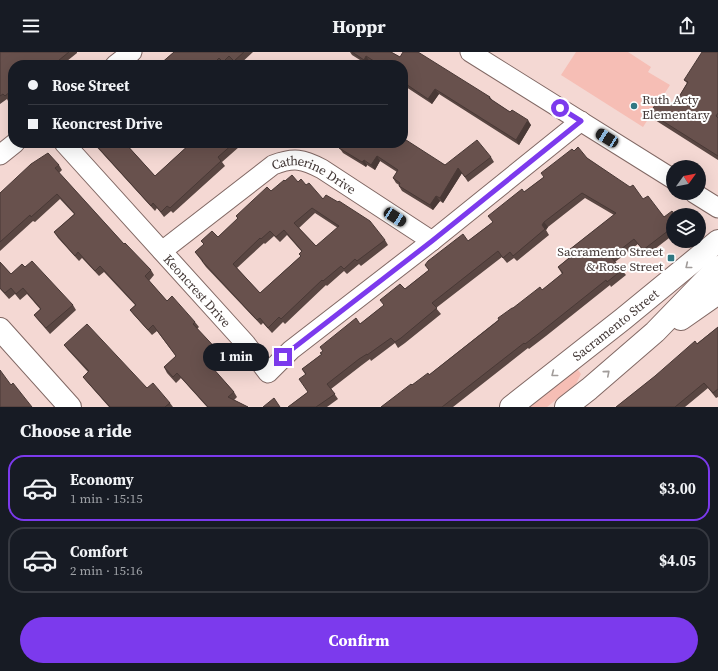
<!DOCTYPE html>
<meta charset="utf-8">
<style>
body{margin:0;font-family:"Source Serif 4",serif;background:#242831;color:#f1f3f6;height:100vh;display:flex;flex-direction:column;font-size:15px;white-space:nowrap}
*{box-sizing:border-box;margin:0}
p{font-size:13px;color:#9ea1a6}
.icon{flex:none;width:22px;height:22px;fill:none;stroke:currentColor;stroke-width:2;stroke-linecap:round;stroke-linejoin:round}
.map{position:relative;height:355px;overflow:hidden}
.side{display:flex;flex-direction:column;background:#171b24;flex:1}
.side>*{flex:none}
.hud{position:absolute;left:8px;top:8px;width:400px;height:88px;border-radius:16px;box-shadow:0 4px 16px #0002;display:grid;align-content:center;height:88px;padding:0 20px;background:#171b24}
.needle{width:26px;rotate:57deg}
.buttons{position:absolute;left:666px;top:108px;display:grid;gap:8px}
.buttons a{display:grid;place-items:center;width:40px;height:40px;border-radius:50%;background:#171b24;box-shadow:0 4px 16px #0002;font-size:20px}
.end{position:absolute;width:18px;height:18px;margin:-9px;border:5px solid #7c3aed;background:#fff;box-shadow:0 0 0 2px #fff}
.from{border-radius:50%}
.bubble{position:absolute;height:28px;border-radius:14px;background:#171b24;box-shadow:0 4px 16px #0002;font-size:13px;font-weight:700;line-height:28px;text-align:center}
.car{position:absolute;width:12px;height:24px;margin:-12px -6px;border-radius:5px;box-shadow:0 0 3px 1px #0007;background:linear-gradient(#222 24%,#8ab4d8 0 40%,#222 0 76%,#8ab4d8 0 86%,#222 0)}
.hud b{display:flex;align-items:center;gap:14px;height:38px;font-size:15px}
.hud b+b{border-top:1px solid #363941}
.hud i{width:10px;height:10px;background:#f1f3f6}
ul{padding:0;list-style:none}
li{display:flex;align-items:center;gap:12px;height:66px;margin:0 8px 6px;padding:0 12px;border:2px solid #363941;border-radius:16px}
li div{flex:1}
li b{display:block;font-size:15px}
li em{font-style:normal;font-weight:700}
li.selected{border-color:#7c3aed}
li>.icon{width:36px;height:36px;stroke-width:1.5}
h2{padding:0 20px;font-size:18px;line-height:48px}
.primary-button{display:flex;gap:8px;margin-top:auto;padding:8px 20px}
.primary-button a{flex:1;height:46px;border-radius:24px;background:#7c3aed;color:#fff;font-size:16px;font-weight:700;line-height:46px;text-align:center}
header{display:flex;justify-content:space-between;align-items:center;height:52px;padding:0 20px;background:#171b24;font-size:18px;font-weight:700}
.map>svg:first-child{display:block}
.green{fill:#f6beb5}
.lines{fill:none;stroke-linecap:round;stroke-linejoin:round}
.street-casing{stroke:#816864;stroke-width:21}
.secondary-casing{stroke:#816864;stroke-width:24}
.street{stroke:#fff;stroke-width:19}
.secondary{stroke:#fff;stroke-width:22}
.wall{fill:#594642;fill-rule:evenodd}
.shaded-wall{fill:#493936}
.building{fill:#68514d;stroke:#493936;fill-rule:evenodd}
.oneway{stroke:#a19c9a}
.route{stroke:#7c3aed;stroke-width:5}
.poi-dot{fill:#317883;stroke:#fff;stroke-width:1.5}
.labels{text-anchor:middle;stroke-width:4;stroke-linejoin:round;paint-order:stroke}
.poi-label{font-size:13px;fill:#433836;stroke:#fff;text-anchor:start}
.street-label{font-size:13px;fill:#433836;stroke:#fff}
</style>
<header><svg class="icon" aria-label="menu" viewBox="0 0 24 24"><path d="M4 6h16M4 12h16M4 18h16"/></svg>Hoppr<svg class="icon" aria-label="share" viewBox="0 0 24 24"><path d="M12 15V3M7 8l5-5 5 5M5 13v7h14v-7"/></svg></header>
<div class="map">
<svg width="718" height="355" viewBox="0 0 718 355">
<rect width="100%" height="100%" fill="#f4d8d3"/>
<!-- green -->
<path class="green" d="M576 0H628L651 15 648 20 670 33 643 75 561 23Z
M578 318 581 322 576 332 547 355H524L573 319Z"/>
<g class="lines">
<!-- street casing -->
<g class="street-casing">
<g id="street">
<path d="M470 0 673 127"/>
<path d="M115 13 132 0"/>
<path id="s1" d="M64 91 246 292 268 321 291 298 432 189 581 69"/>
<path d="M0 103 15 91"/>
<path d="M694 141 718 156"/>
<path id="s2" d="M162 199 273 113C294 105 303 107 322 117L432 189"/>
</g>
</g>
<!-- secondary casing -->
<g class="secondary-casing">
<g id="secondary">
<path d="M681 267 718 241"/>
<path d="M0 277 70 355"/>
<path id="s3" d="M511 355 623 267 718 189"/>
<path d="M566 355 589 337 655 280 718 215"/>
</g>
</g>
<!-- street -->
<use href="#street" class="street"/>
<!-- secondary -->
<use href="#secondary" class="secondary"/>
</g>
<!-- wall -->
<path class="wall" d="M0 0H77V1L62 13H13V45L8 49 7 47 0 52Z
M174 0H253L239 13H237L233 9 229 13H225L223 11 221 13H159Z
M350 0H391L400 5 490 45 493 49 531 73 519 93 439 42 432 52 403 33V13H376L370 10 368 13 352 3Z
M718 0V108L655 68 650 61 674 53 687 31 684 28Z
M93 91H125L155 124 191 91H240L238 93 239 95 222 110 225 114 173 161 171 159 164 165 157 156 155 159Z
M336 91H403L445 113 491 105 494 110 468 130 462 121 443 151 440 149 433 158 402 139 399 134V133L396 131 393 126 397 120 380 109 375 118 367 113 366 115 343 101Z
M574 99 587 106 643 147 664 165 673 163V183L647 203 638 192 615 210 626 223 611 235 610 233 546 284 529 297 528 296 453 355H381L412 333 429 323 513 256 542 238 562 222 558 215 572 203 569 198 614 163 585 146 548 175 546 178 549 183 517 209 514 206 507 211 502 205 436 256 441 262 405 291 398 296 395 291 371 309 370 307 362 313 331 337 338 347 327 355H288L308 340 305 322 302 317 322 302 360 272 429 218 425 213 468 189 493 170 524 140 544 125Z
M59 113 62 118 59 121 124 192 151 218 154 223 149 229 167 249 195 270 199 275 197 277 222 303 226 309 215 319 234 340 237 345 234 348 248 355H207L181 326 176 331 167 321 164 315 176 304 157 279 152 283 134 263 130 258 135 253 104 220 99 224 82 206 79 209 58 186 54 180 74 162 60 147 35 170 33 169 0 199V141Z
M285 129 298 130 306 133 323 147 385 188 388 193 361 214 359 212 347 222 344 219 327 234 326 233 285 272 283 270 272 281 263 271 261 273 206 215 195 200 204 192 201 189 218 185 238 167 236 164ZM315 161 338 176 316 194 299 176ZM287 183 302 200 301 204 260 241 237 216 264 191 265 192 274 184 280 190Z
M0 210 11 222 25 215 73 253 76 258 50 282 38 268 34 263 40 257 27 242 20 248 15 242 9 247 0 237Z
M718 275V345L716 346 708 336 685 355H616Z
M64 293 147 336 170 351 173 355H109L87 330 83 325 88 320 68 298Z"/>
<!-- shaded-wall -->
<path class="shaded-wall" d="M366 4 370 10 368 13 364 8Z
M435 37 439 42 432 52 428 47Z
M528 68 531 73 519 93 516 88Z
M377 104 380 109 375 118 371 113Z
M364 108 367 113 366 115 362 110Z
M458 116 462 121 443 151 440 146Z
M436 144 440 149 433 158 430 153Z
M544 170 548 175 546 178 542 173Z"/>
<!-- building -->
<path class="building" d="M0 0H69L53 13H13V39L12 38 5 44 3 42 0 44Z
M174 0H244L234 9 229 4 223 10 219 6 212 13H159Z
M352 0H391L400 5 403 0H418L490 45 489 46 510 60 512 58 528 68 516 88 435 37 428 47 403 30V13H380L366 4 364 8Z
M702 0H718V61L716 64 718 66V104L650 61 660 45 674 53 688 30 684 28Z
M403 86 445 113 477 88 491 105 465 125 458 116 440 146 436 144 430 153 399 134 400 131 393 126 398 118 377 104 371 113 364 108 362 110 339 96 341 94 337 91H403Z
M94 91H125L155 124 191 91H234L218 105 221 109 170 156 167 154 161 160 153 151 151 154Z
M578 95 587 106 630 135 633 133 643 147 648 144 664 165 672 159 675 163H673V175L643 198 634 187 611 205 622 218 607 230 606 228 542 279 525 292 524 291 442 355H381L411 332 412 333 428 321 429 323 499 268 498 266 512 256H513L540 235 542 238 563 221 558 215 573 203 569 198 616 161 582 141 544 170 542 173 545 177 513 204 510 200 503 206 498 199 432 251 437 256 401 286 395 290 391 286 367 303V302L359 307 327 332 335 342 316 355H288L308 340 299 327 306 322 302 317 322 302 320 301 323 299 320 295 356 266 360 272 384 253 380 248 400 232 405 237 429 218 425 213 428 209 463 182 468 189 493 170 488 164 522 137 524 140 544 125 541 121 572 97 574 99Z
M48 101 59 113 55 116 124 192 125 191 151 218 145 224 167 249 172 244 195 270 193 272 222 303 211 314 234 340 228 345 248 355H208L177 321 173 325 164 315 176 304 153 273 148 278 130 258 136 253 100 214 95 219 78 200 75 204 54 180 75 162 57 142 31 165 30 163 0 190V141L31 112Z
M292 123 298 130 301 127 306 133 309 131 323 147 326 143 338 150 339 149 370 169 385 188 357 209 355 207 344 217 341 214 323 229 322 228 281 267 279 265 268 276 260 266 257 268 202 209H203L195 200 204 192 201 189 212 179 218 185 238 166 236 164 267 135 271 139 284 128 285 129ZM312 156 339 174 316 194 294 171ZM284 178 302 199 299 202 301 204 260 241 233 212 260 186 261 187 270 179 276 185Z
M32 209 73 253 46 276 34 263 41 257 23 236 16 242 11 236 5 241 0 236V210L11 222 22 212 25 215Z
M87 272 147 336 153 331 170 351 165 355H110L83 325 89 319 64 293Z
M718 275V337L713 341 704 331 675 355H616L655 324 695 289 697 292Z
M0 318 11 333 13 331 32 355H0Z
M274 346 280 355H263Z"/>
<!-- one-way arrows -->
<defs><path id="oneway-chevron" d="M-2-3.5L2.5 0L-2 3.5" fill="none" stroke-width="1.6" stroke-linecap="round" stroke-linejoin="round"/></defs>
<g class="oneway">
<use href="#oneway-chevron" transform="translate(688 214) rotate(141)"/>
<use href="#oneway-chevron" transform="translate(607 321) rotate(-41)"/>
<use href="#oneway-chevron" transform="translate(554 322) rotate(142)"/>
</g>
<g class="lines">
<!-- route -->
<path class="route" d="M283 305 291 298 432 189 581 69 560 56"/>
</g>
<!-- markers -->
<g class="poi-dot">
<circle cx="634" cy="54" r="4"/>
<rect x="667" y="202" width="8" height="8" rx="2"/>
</g>
<g class="labels">
<!-- poi labels -->
<g class="poi-label">
<text x="642" y="52">Ruth Acty<tspan x="642" dy="15">Elementary</tspan></text>
<text x="663" y="204" text-anchor="end">Sacramento Street<tspan x="663" dy="15">&amp; Rose Street</tspan></text>
</g>
<!-- street labels -->
<g class="street-label">
<text dy="5" stroke="none"><textPath href="#s2" startOffset="185">Catherine Drive</textPath></text>
<text dy="5" stroke="none"><textPath href="#s1" startOffset="199">Keoncrest Drive</textPath></text>
<text dy="5" stroke="none"><textPath href="#s3" startOffset="133">Sacramento Street</textPath></text>
</g>
</g>
</svg>
<div class="buttons">
<a><svg class="needle" viewBox="-14 -14 28 28"><path d="M0-13l5 13h-10z" fill="#e53935"/><path d="M0 13l5-13h-10z" fill="#9ea1a6"/></svg></a>
<a><svg class="icon" aria-label="layers" viewBox="0 0 24 24"><path d="M12 4l9 5-9 5-9-5zM3 14l9 5 9-5"/></svg></a>
</div>
<i class="end from" style="left:560px;top:56px"></i>
<i class="end" style="left:283px;top:305px"></i>
<div class="bubble" style="left:203px;top:291px;width:66px">1 min</div>
<i class="car" style="left:607px;top:86px;rotate:302deg"></i>
<i class="car" style="left:395px;top:165px;rotate:123deg"></i>
<div class="hud">
<b><i class="from"></i>Rose Street</b>
<b><i></i>Keoncrest Drive</b>
</div>
</div>
<section class="side">
<h2>Choose a ride</h2>
<ul>
<li class="selected"><svg class="icon" aria-label="car" viewBox="0 0 24 24"><path d="M5 17H2v-5l4-1 3-4h7l3 4 3 1v5h-3M9 17h6M6 11h13"/><circle cx="7" cy="17" r="2"/><circle cx="17" cy="17" r="2"/></svg><div><b>Economy</b><p>1 min · 15:15</p></div><em>$3.00</em></li>
<li><svg class="icon" aria-label="car" viewBox="0 0 24 24"><path d="M5 17H2v-5l4-1 3-4h7l3 4 3 1v5h-3M9 17h6M6 11h13"/><circle cx="7" cy="17" r="2"/><circle cx="17" cy="17" r="2"/></svg><div><b>Comfort</b><p>2 min · 15:16</p></div><em>$4.05</em></li>
</ul>
<div class="primary-button"><a>Confirm</a></div>
</section>
